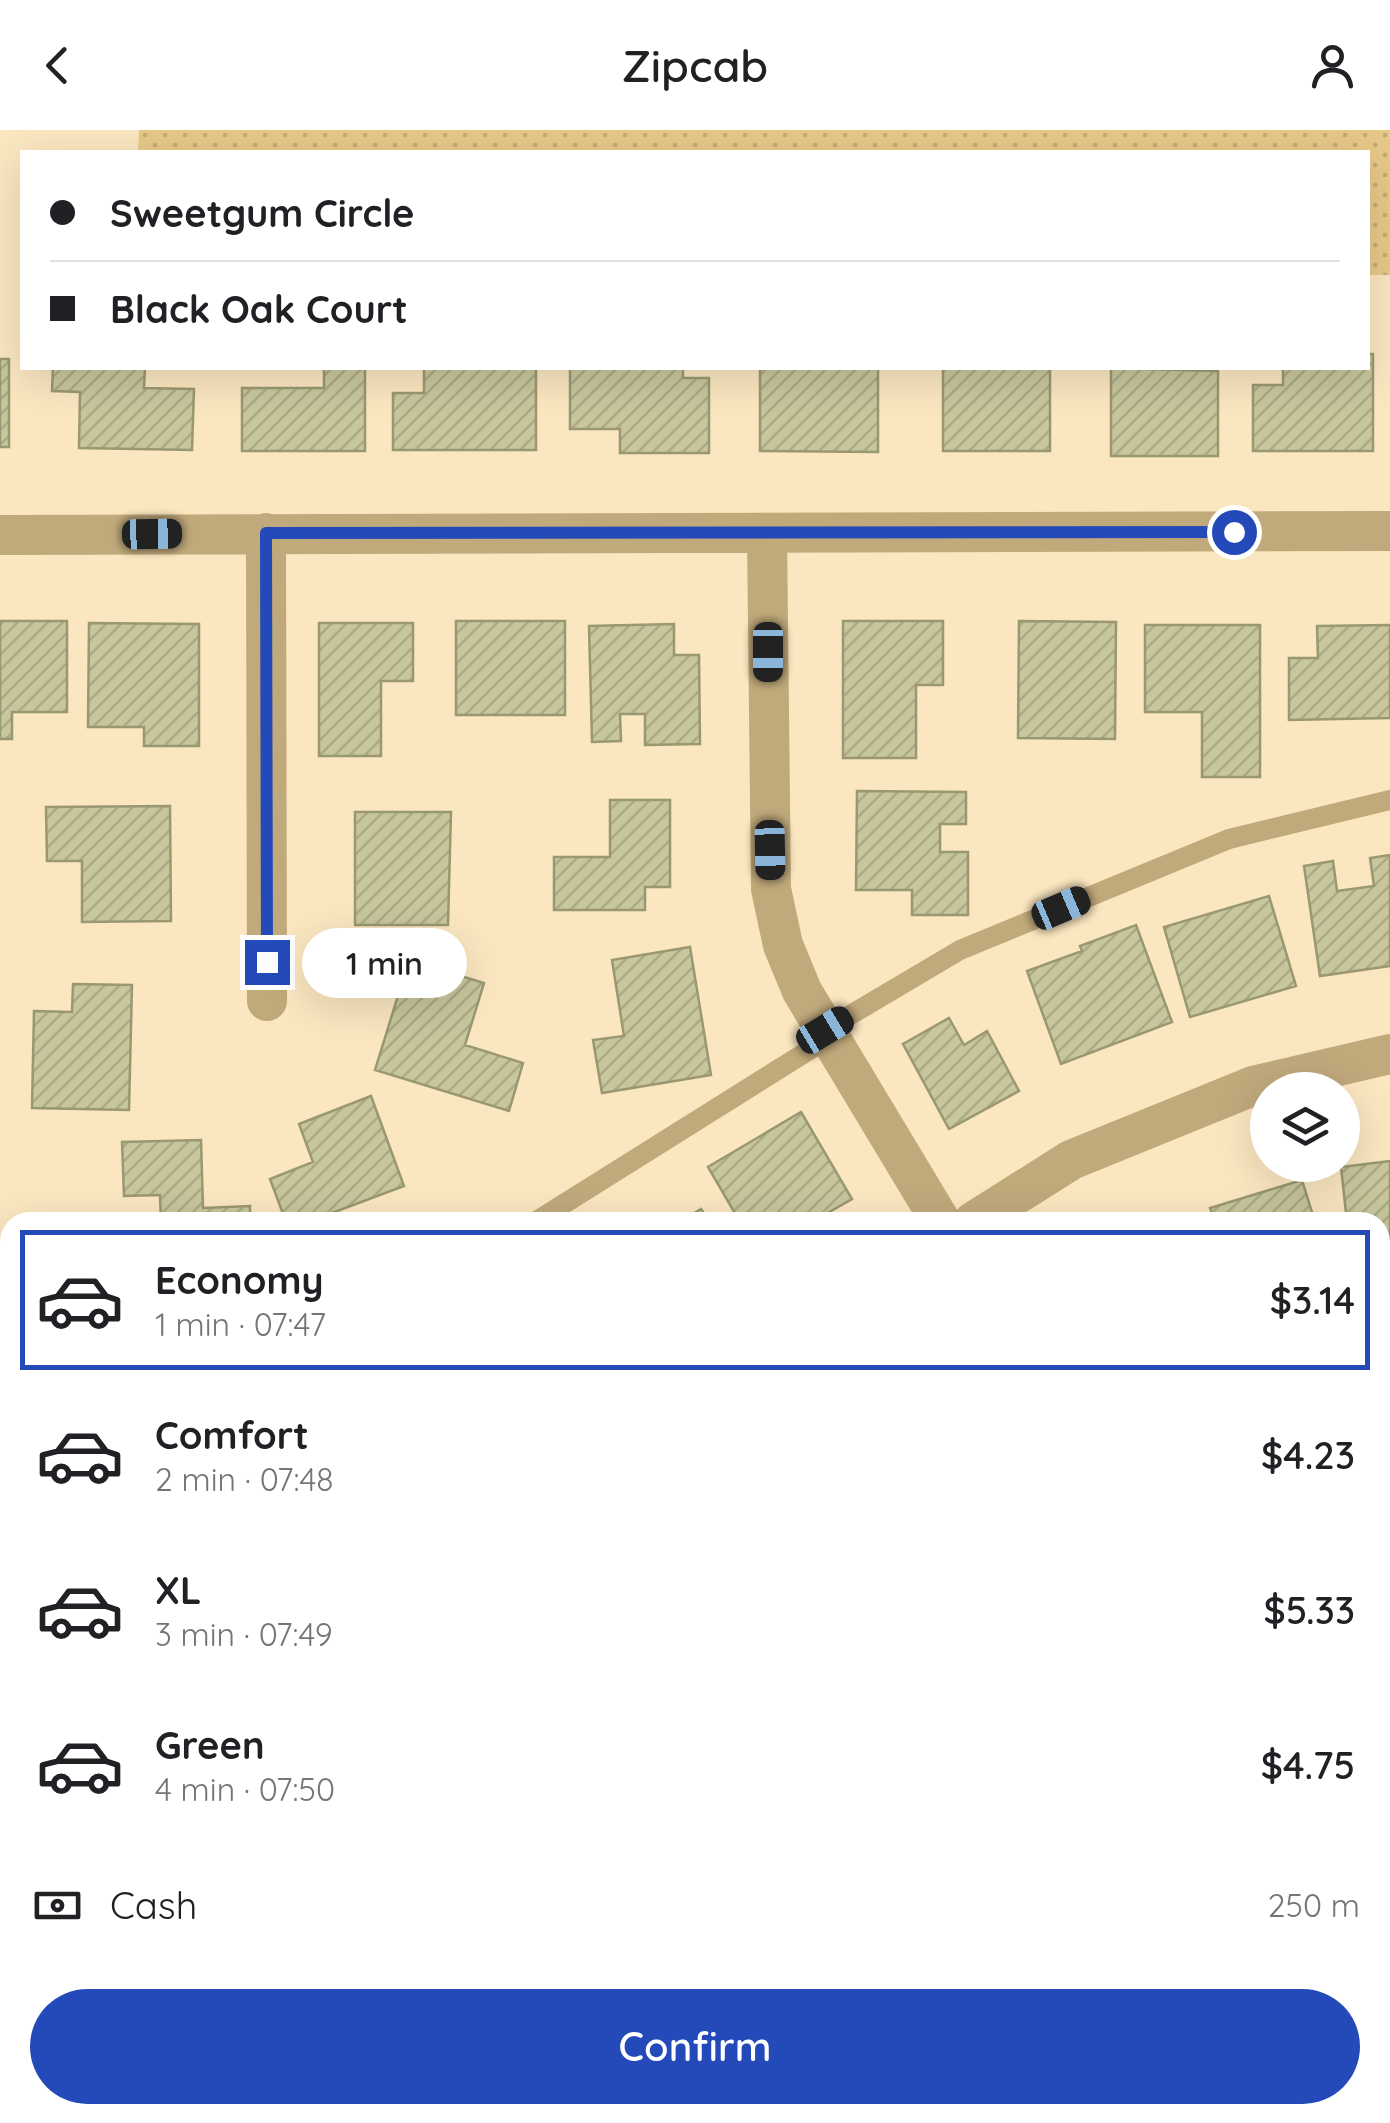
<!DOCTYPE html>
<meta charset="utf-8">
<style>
body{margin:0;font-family:Quicksand,sans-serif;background:#f2f2f2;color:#202124;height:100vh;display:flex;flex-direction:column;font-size:38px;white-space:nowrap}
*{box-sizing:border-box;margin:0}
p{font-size:32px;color:#757577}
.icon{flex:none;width:55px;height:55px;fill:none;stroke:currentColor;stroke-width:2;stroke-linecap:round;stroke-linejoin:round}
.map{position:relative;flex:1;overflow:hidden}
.side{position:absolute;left:0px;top:1082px;width:1390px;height:912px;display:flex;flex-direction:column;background:#fff;border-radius:30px 30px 0 0;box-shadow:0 10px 40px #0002}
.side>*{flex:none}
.banner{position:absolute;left:20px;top:20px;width:1350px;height:220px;border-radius:0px;box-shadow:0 10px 40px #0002;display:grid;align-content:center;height:220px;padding:0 30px;background:#fff}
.buttons{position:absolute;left:1250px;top:942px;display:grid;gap:20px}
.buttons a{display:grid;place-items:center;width:110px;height:110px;border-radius:50%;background:#fff;box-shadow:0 10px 40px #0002;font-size:50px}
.end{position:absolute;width:45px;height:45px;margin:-22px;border:12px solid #234ab8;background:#fff;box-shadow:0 0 0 5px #fff}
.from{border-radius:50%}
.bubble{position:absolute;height:70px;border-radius:35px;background:#fff;box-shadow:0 10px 40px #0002;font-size:32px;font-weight:600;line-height:70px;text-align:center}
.car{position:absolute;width:30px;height:60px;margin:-30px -15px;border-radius:12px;box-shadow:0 0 8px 2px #0007;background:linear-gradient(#222 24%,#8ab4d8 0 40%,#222 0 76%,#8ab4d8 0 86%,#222 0)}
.banner b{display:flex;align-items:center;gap:35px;height:95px;font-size:38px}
.banner b+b{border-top:2px solid #e0e0e0}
.banner i{width:25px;height:25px;background:#202124}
ul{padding:18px 0 0;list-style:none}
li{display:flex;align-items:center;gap:30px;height:140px;margin:0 20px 15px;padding:0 10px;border:5px solid transparent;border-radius:0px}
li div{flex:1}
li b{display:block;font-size:38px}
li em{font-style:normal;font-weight:600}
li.selected{border-color:#234ab8}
li>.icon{width:90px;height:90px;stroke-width:1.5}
.pay{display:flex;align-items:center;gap:25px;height:110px;padding:0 30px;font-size:38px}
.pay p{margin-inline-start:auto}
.button{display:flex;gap:20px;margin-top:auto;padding:20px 30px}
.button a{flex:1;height:115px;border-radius:60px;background:#234ab8;color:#fff;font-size:40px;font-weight:600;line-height:115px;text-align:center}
header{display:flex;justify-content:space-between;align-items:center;height:130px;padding:0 30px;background:#fff;font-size:45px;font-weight:600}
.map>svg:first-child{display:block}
.grass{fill:url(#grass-dots)}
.building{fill:url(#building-hatch);stroke:#9a9871;stroke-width:2.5}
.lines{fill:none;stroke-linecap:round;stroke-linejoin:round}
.service{stroke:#c0a97b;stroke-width:20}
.minor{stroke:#c0a97b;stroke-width:40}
.route{stroke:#234ab8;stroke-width:12}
</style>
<header><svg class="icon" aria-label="back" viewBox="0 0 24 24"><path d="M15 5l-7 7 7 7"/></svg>Zipcab<svg class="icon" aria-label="person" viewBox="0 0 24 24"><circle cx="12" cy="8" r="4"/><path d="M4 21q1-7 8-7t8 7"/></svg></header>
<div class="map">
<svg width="1390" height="1993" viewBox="0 0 1390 1993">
<defs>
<pattern id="grass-dots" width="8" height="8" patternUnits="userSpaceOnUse" patternTransform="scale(2.5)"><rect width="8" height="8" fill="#e7c888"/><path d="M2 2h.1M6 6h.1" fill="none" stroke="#c6ab74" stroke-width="1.8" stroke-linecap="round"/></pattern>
<pattern id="building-hatch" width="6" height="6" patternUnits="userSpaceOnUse" patternTransform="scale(2.5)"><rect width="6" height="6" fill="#c8c69d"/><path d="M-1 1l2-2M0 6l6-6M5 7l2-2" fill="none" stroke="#acaa86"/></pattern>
</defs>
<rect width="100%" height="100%" fill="#fae6bf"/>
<!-- grass -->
<path class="grass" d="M139 0H1390V145H1368V22H138Z"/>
<!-- building -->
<path class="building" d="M1368 224H1373V321H1253V255H1283V238H1368Z
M0 229H9V317H0Z
M53 238H145L144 258 194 259 192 320 79 318 80 262 52 261Z
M324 238H365V321H242V258H324Z
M424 238H536V320H393V263H424Z
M570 238H683V248H709V323H620V299H570Z
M760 238H878V322L760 321Z
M943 238H1050V321H943Z
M1111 238 1218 241V326H1111Z
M0 491H67V582H12V609H0Z
M456 491H565V585H456Z
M843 491H943V555H916V628H843Z
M1019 491 1116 492 1115 609 1018 608Z
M89 493 199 494V616H144V597H88Z
M319 493H413V551H381V626H319Z
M674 494V525H699L700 614 645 615V584H620L621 611 592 612 589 496Z
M1145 495H1260V647H1202V582H1145Z
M1390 495V588L1289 590V528H1318L1317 496Z
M857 661 966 662V694H940V722H968V785H912V760H856Z
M610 670H670V757H645V780H554V727H610Z
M170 676 171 791 82 792V731H47L46 677Z
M355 682H451L448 795H355Z
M1390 725V836L1320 846 1304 736 1333 731 1337 761 1374 756 1370 728Z
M1269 766 1296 856 1190 887 1164 797Z
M1136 795 1172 892 1061 934 1027 841 1082 821 1080 816Z
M690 817 711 945 602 963 593 910 624 906 612 830Z
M432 837 484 853 465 915 523 933 509 981 375 940 401 856 425 863Z
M73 854 132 855 129 980 32 978 34 881 72 882Z
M949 888 964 915 987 901 1019 961 949 999 903 914Z
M371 966 404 1056 308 1092H286L270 1049 313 1032 299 994Z
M801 982 852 1069 812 1092H740L708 1037Z
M201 1010 203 1078 250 1076V1092H161L160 1065 124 1066 122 1012Z
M1390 1031V1135L1380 1136V1092H1347L1341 1037Z
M1302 1050 1315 1092H1215L1210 1078Z
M701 1079 710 1092H680Z
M7 1226 10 1227V1330L0 1328V1249L3 1250Z
M1390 1265V1349L1380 1351V1267Z
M1388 1541 1390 1616 1380 1620V1544Z
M10 1579V1615L3 1614Z
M1381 1664 1390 1680V1756L1380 1763Z
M1380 1960 1388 1961 1383 1993H1284L1286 1985H1380Z
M0 1980H10V1985H81V1993H0Z
M427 1985H507V1993H427Z
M623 1985H695L698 1993H626Z
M877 1985H942V1993H877Z
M1127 1985H1155L1151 1993H1140Z
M1165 1985H1222L1217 1993H1178Z"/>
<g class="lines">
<!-- service -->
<path class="service" d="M825 900 960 820 1229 709 1390 670
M535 1092 830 907
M0 1172 10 1174
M1380 1186 1390 1185
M0 1668 10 1670"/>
<!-- minor -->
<path class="minor" d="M266 403 267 871
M767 404 771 759 783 815 802 861 941 1092
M0 405 1390 401
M973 1092 1071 1030 1253 956 1390 924
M0 1419 10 1420
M1380 1435 1390 1432
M1380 1864 1390 1865
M0 1910 10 1912
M336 1985V1993
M796 1993V1985"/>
</g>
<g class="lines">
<!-- route -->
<path class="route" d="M267 832 266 403 1234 402"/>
</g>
</svg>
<div class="buttons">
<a><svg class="icon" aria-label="layers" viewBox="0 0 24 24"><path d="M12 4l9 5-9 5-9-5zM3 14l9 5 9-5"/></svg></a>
</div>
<i class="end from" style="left:1234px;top:402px"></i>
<i class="end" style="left:267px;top:832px"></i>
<div class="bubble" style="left:302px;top:798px;width:165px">1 min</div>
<i class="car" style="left:152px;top:404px;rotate:89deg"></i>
<i class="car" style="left:768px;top:522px;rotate:180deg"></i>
<i class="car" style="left:770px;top:720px;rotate:179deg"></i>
<i class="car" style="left:1061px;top:778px;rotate:67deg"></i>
<i class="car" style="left:825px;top:900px;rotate:59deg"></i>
<div class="banner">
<b><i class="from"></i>Sweetgum Circle</b>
<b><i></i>Black Oak Court</b>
</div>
<section class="side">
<ul>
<li class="selected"><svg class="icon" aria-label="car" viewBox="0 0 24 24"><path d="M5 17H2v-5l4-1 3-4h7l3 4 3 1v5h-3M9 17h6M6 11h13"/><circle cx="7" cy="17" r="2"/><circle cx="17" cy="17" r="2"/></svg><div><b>Economy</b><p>1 min · 07:47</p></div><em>$3.14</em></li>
<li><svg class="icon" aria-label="car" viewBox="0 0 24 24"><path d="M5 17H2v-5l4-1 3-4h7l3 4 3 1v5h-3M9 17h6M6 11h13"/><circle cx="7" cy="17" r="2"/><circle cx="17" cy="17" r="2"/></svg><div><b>Comfort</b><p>2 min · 07:48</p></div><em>$4.23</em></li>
<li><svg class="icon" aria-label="car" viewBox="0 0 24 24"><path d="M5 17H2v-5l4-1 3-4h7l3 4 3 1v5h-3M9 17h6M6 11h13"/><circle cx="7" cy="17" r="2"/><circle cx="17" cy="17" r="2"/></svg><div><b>XL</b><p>3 min · 07:49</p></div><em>$5.33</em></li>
<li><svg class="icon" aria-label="car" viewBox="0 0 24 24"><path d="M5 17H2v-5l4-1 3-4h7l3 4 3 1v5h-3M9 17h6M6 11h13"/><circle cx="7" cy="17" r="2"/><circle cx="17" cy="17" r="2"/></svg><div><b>Green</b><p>4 min · 07:50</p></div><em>$4.75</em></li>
</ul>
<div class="pay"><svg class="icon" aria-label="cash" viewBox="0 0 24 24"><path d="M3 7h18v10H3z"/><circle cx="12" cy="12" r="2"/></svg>Cash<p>250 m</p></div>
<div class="button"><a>Confirm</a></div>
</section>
</div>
